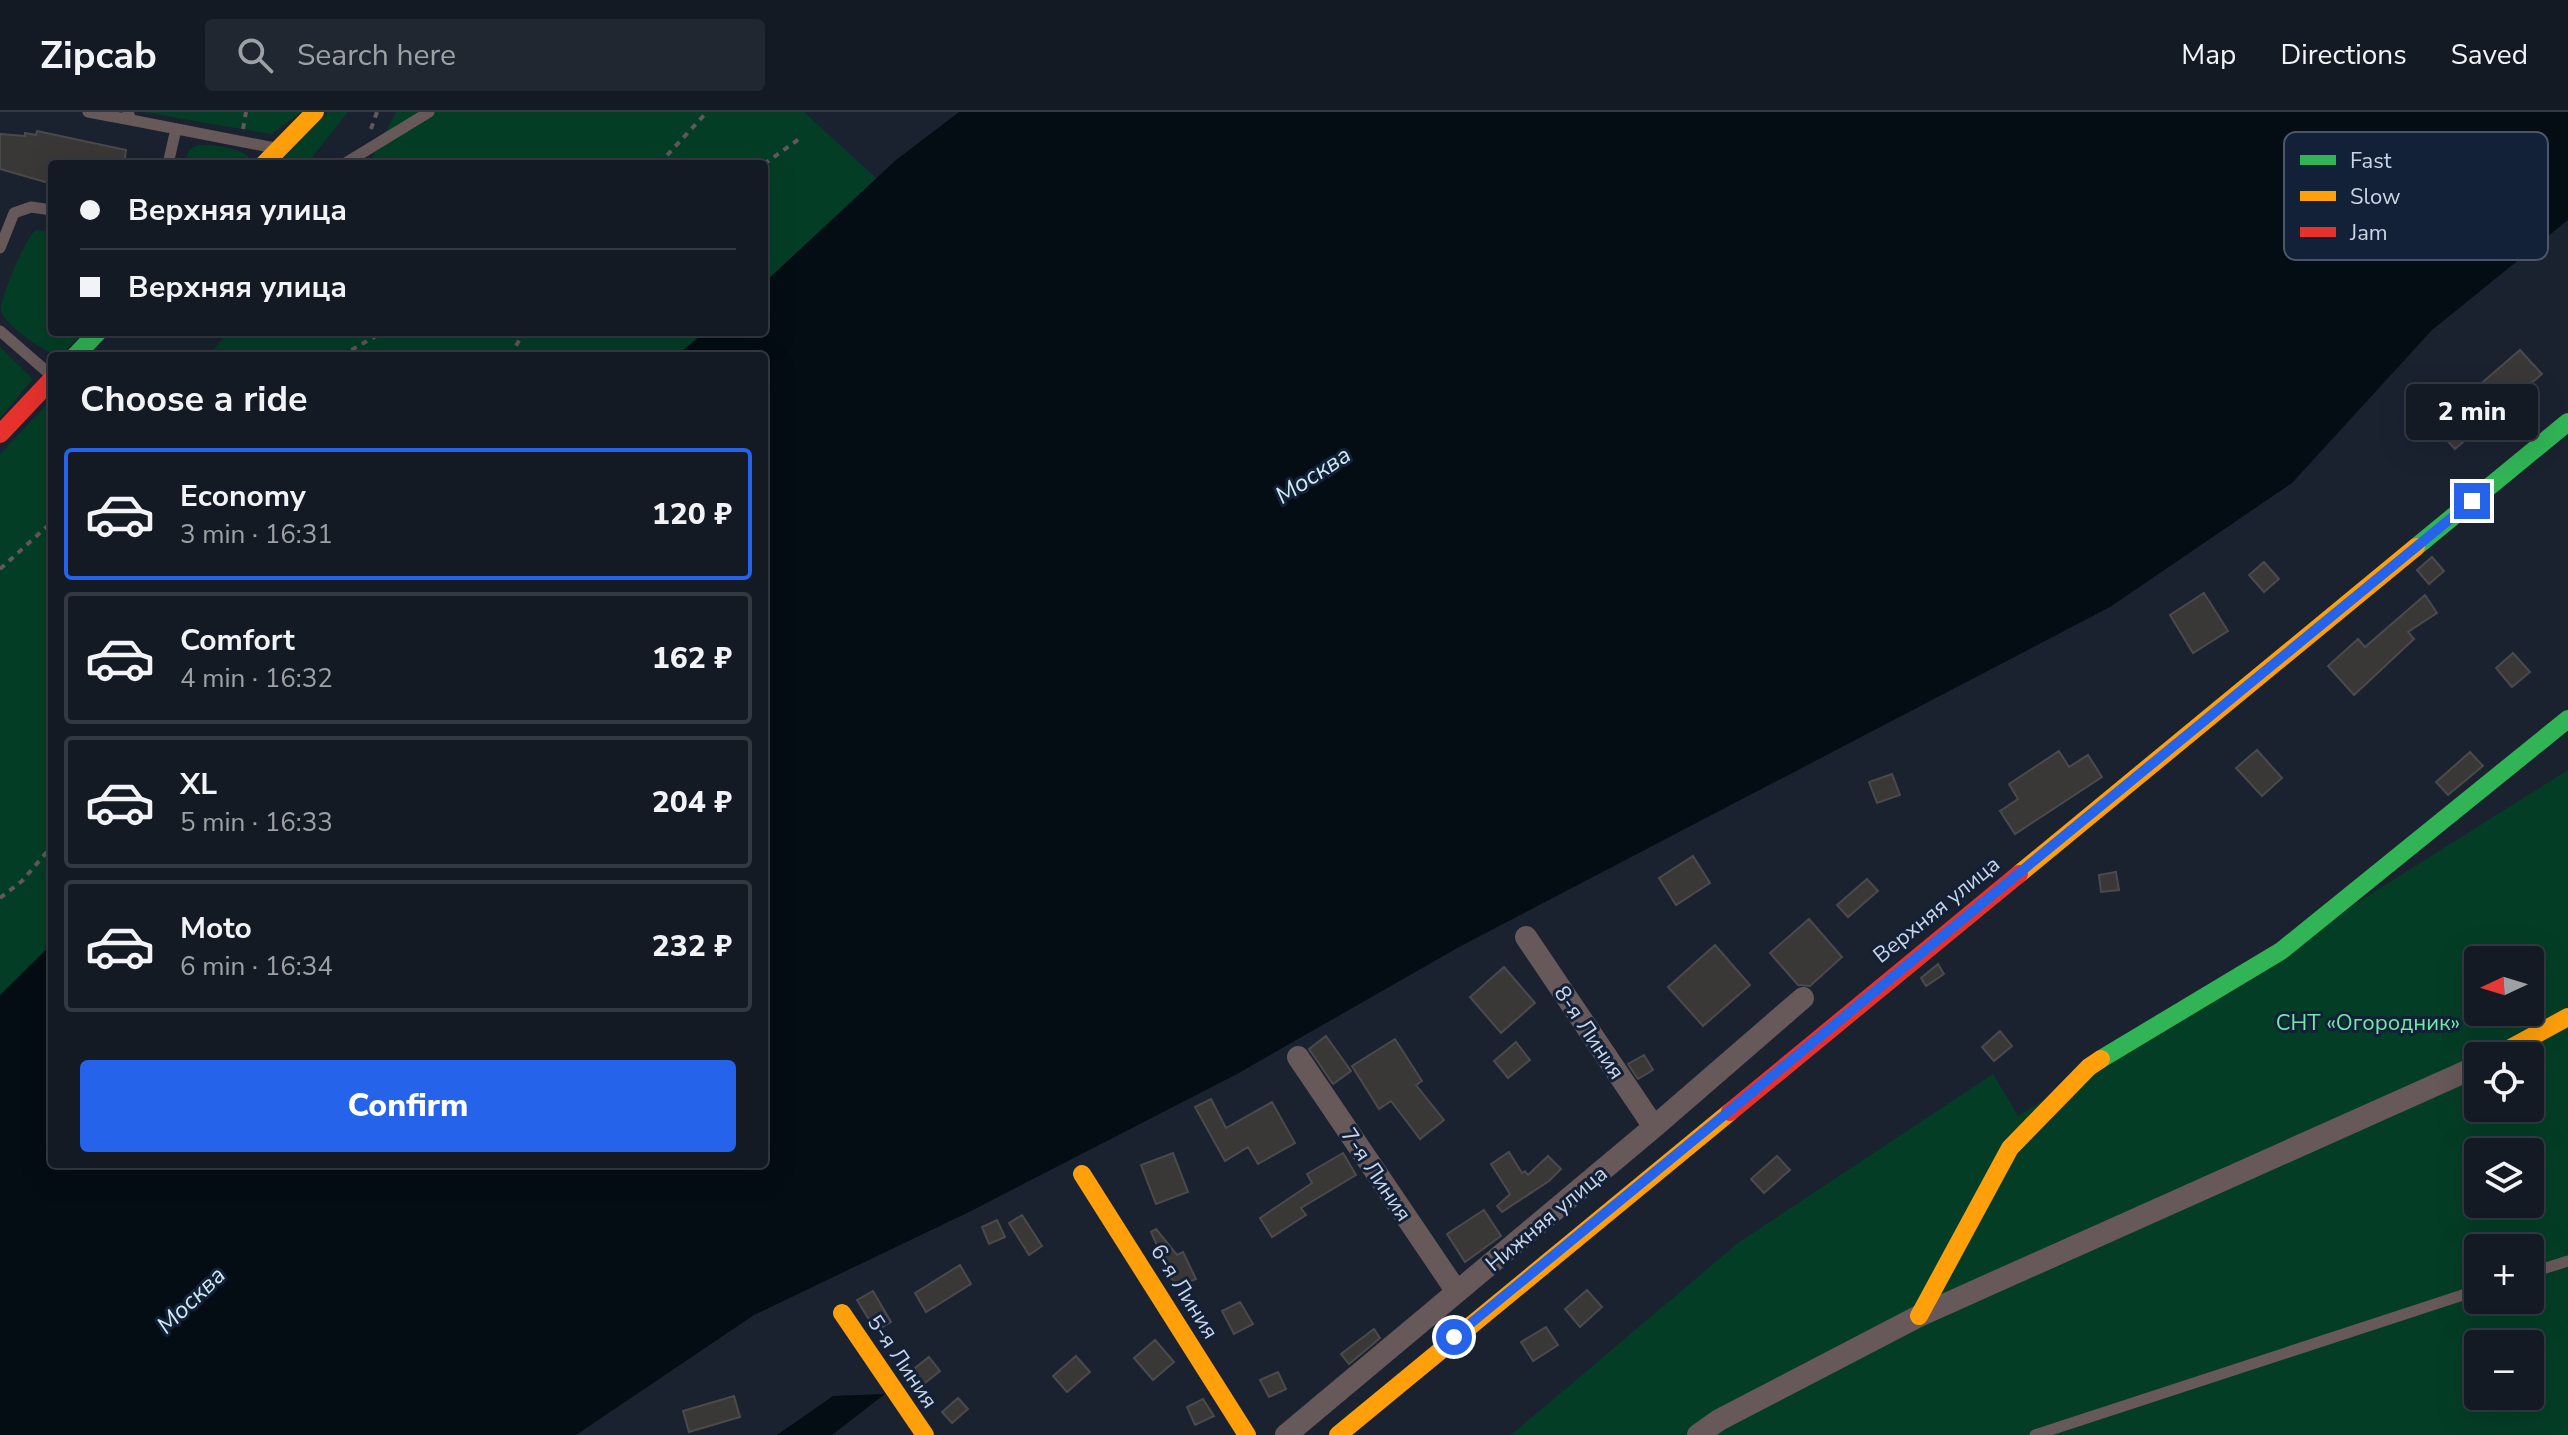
<!DOCTYPE html>
<meta charset="utf-8">
<style>
body{margin:0;font-family:"Nunito Sans",sans-serif;background:#212731;color:#f1f3f6;height:100vh;display:flex;flex-direction:column;font-size:30px;white-space:nowrap}
*{box-sizing:border-box;margin:0}
p{font-size:26px;color:#9da1a6}
.icon{flex:none;width:44px;height:44px;fill:none;stroke:currentColor;stroke-width:2;stroke-linecap:round;stroke-linejoin:round}
.map{position:relative;flex:1;overflow:hidden}
.side{position:absolute;left:48px;top:240px;width:720px;height:816px;display:flex;flex-direction:column;background:#141a24;border-radius:8px;box-shadow:0 8px 32px #0002,0 0 0 2px #333841}
.side>*{flex:none}
.hud{position:absolute;left:48px;top:48px;width:720px;height:176px;border-radius:8px;box-shadow:0 8px 32px #0002,0 0 0 2px #333841;display:grid;align-content:center;height:176px;padding:0 32px;background:#141a24}
.needle{width:52px;rotate:266deg}
.fabs{position:absolute;left:2464px;top:834px;display:grid;gap:16px}
.fabs a{display:grid;place-items:center;width:80px;height:80px;border-radius:8px;background:#141a24;box-shadow:0 8px 32px #0002,0 0 0 2px #333841;font-size:40px}
.end{position:absolute;width:36px;height:36px;margin:-18px;border:10px solid #2563eb;background:#fff;box-shadow:0 0 0 4px #fff}
.from{border-radius:50%}
.bubble{position:absolute;height:56px;border-radius:8px;background:#141a24;box-shadow:0 8px 32px #0002,0 0 0 2px #333841;font-size:26px;font-weight:800;line-height:56px;text-align:center}
.hud b{display:flex;align-items:center;gap:28px;height:76px;font-size:30px}
.hud b+b{border-top:2px solid #333841}
.hud i{width:20px;height:20px;background:#f1f3f6}
ul{padding:0;list-style:none}
li{display:flex;align-items:center;gap:24px;height:132px;margin:0 16px 12px;padding:0 16px;border:4px solid #333841;border-radius:8px}
li div{flex:1}
li b{display:block;font-size:30px}
li em{font-style:normal;font-weight:800}
li.selected{border-color:#2563eb}
li>.icon{width:72px;height:72px;stroke-width:1.5}
h2{padding:0 32px;font-size:36px;line-height:96px}
.primary-button{display:flex;gap:16px;margin-top:auto;padding:16px 32px}
.primary-button a{flex:1;height:92px;border-radius:8px;background:#2563eb;color:#fff;font-size:32px;font-weight:800;line-height:92px;text-align:center}
header{display:flex;align-items:center;gap:48px;box-sizing:border-box;height:112px;padding:0 40px;background:#141a24;border-bottom:2px solid #333841}
header strong{font-size:38px}
nav{display:flex;gap:44px;margin-inline-start:auto;font-size:28px}
.search{width:560px;height:72px;background:#212731;display:flex;align-items:center;gap:20px;box-sizing:border-box;padding:0 28px;border-radius:8px;color:#9da1a6;font-size:30px}
.map>svg:first-child{display:block}
.green{fill:#043d26;fill-rule:evenodd}
.water{fill:#030d13}
.building{fill:#3a3837;stroke:#4a4a4b;stroke-width:2}
.lines{fill:none;stroke-linecap:round;stroke-linejoin:round}
.path{stroke:#60585c;stroke-width:4;stroke-dasharray:6 6;stroke-linecap:butt}
.lane{stroke:#675859;stroke-width:11}
.street{stroke:#675859;stroke-width:22}
.fast{stroke:#30b455;stroke-width:18}
.slow{stroke:#ff9f0a;stroke-width:18}
.jam{stroke:#e5322d;stroke-width:18}
.route{stroke:#2563eb;stroke-width:10}
.labels{text-anchor:middle;stroke-width:6;stroke-linejoin:round;paint-order:stroke}
.street-label{font-size:22px;fill:#cad4e4;stroke:#122038}
.park-label{font-size:22px;fill:#6deaa7;stroke:#122038}
.water-label{font-size:24px;font-style:italic;fill:#cfe9f2;stroke:#122038}
.key{fill:#122038;stroke:#49566c;stroke-width:2}
.key-label{font-size:22px;fill:#cad4e4}
</style>
<header>
<strong>Zipcab</strong>
<div class="search"><svg class="icon" aria-label="search" viewBox="0 0 24 24"><circle cx="10" cy="10" r="6"/><path d="M15 15l6 6"/></svg>Search here</div>
<nav><a>Map</a><a>Directions</a><a>Saved</a></nav>
</header>
<div class="map">
<svg width="2568" height="1323" viewBox="0 0 2568 1323">
<rect width="100%" height="100%" fill="#1a2230"/>
<!-- green -->
<path class="green" d="M143 0H301L271 22Z
M328 0H348L310 48 302 52H276Z
M396 0H804L877 67 764 171V52H369Z
M198 33C215 33 243 35 252 49L184 52 189 38Z
M36 118 52 120V220H84L60 244C49 244 3 211 1 199 0 186 26 124 36 118Z
M229 220H705L676 244H207Z
M0 235 33 267 0 306Z
M52 287V832L0 883V342Z
M2568 658V1323H1511L1738 1131 1993 962 2018 1004ZM2478 848H2530V900H2478ZM2478 944H2530V996H2478ZM2478 1040H2530V1092H2478ZM2478 1136H2530V1188H2478ZM2478 1232H2530V1284H2478Z"/>
<!-- water -->
<path class="water" d="M959 0H2568V108L2432 218 2292 371 2110 495 1459 835 1237 962 969 1100 754 1203 576 1323H0V883L52 832V1052H764V244H676L705 220H764V171L896 48Z
M885 1282 832 1323H777L833 1284Z"/>
<!-- building -->
<path class="building" d="M37 19 126 38 124 52H52V72L0 57V22L25 24V21L36 23Z
M2520 238 2542 262 2455 337 2433 313Z
M2432 445 2444 459 2429 472 2417 458Z
M2264 450 2279 467 2264 480 2249 463Z
M2204 481 2228 519 2193 541 2170 503Z
M2425 483 2437 501 2408 520 2414 527 2354 583 2328 554 2358 527 2365 535Z
M2513 541 2530 560 2512 575 2496 556Z
M2257 638 2282 666 2262 684 2236 656Z
M2059 639 2069 655 2088 643 2102 665 2015 722 2000 699 2018 687 2009 672Z
M2470 640 2483 654 2448 683 2436 670Z
M1892 662 1900 683 1877 691 1869 670Z
M1693 744 1710 771 1676 793 1659 766Z
M2116 760 2119 778 2101 780 2099 763Z
M1867 767 1878 779 1848 805 1837 793Z
M1809 807 1842 845 1810 874 1798 873 1770 841Z
M1715 833 1750 873 1703 914 1668 875Z
M1938 852 1944 862 1926 874 1921 866Z
M1504 855 1535 891 1501 921 1470 885Z
M2000 919 2012 934 1994 949 1982 935Z
M1326 924 1351 959 1333 972 1309 937Z
M1395 927 1422 969 1416 973 1444 1008 1420 1027 1391 989 1379 997 1352 954Z
M1516 930 1530 948 1508 966 1494 949Z
M1644 943 1653 958 1638 967 1628 952Z
M1211 987 1226 1016 1272 990 1295 1031 1258 1052 1248 1035 1225 1049 1195 995Z
M1509 1040 1522 1061 1525 1059 1528 1063 1548 1044 1561 1057 1549 1069 1502 1100 1497 1094 1510 1082 1491 1052Z
M1173 1041 1188 1080 1156 1092 1141 1053Z
M1343 1041 1356 1063 1301 1096 1306 1103 1272 1125 1260 1106 1312 1071 1307 1062Z
M1777 1044 1790 1058 1764 1081 1751 1067Z
M1484 1098 1501 1124 1465 1150 1447 1122Z
M1022 1103 1042 1134 1029 1143 1009 1111Z
M997 1108 1005 1125 989 1132 982 1115Z
M1156 1117 1177 1143 1183 1140 1196 1167 1176 1176 1151 1120Z
M960 1153 971 1172 926 1200 915 1181Z
M1587 1178 1602 1195 1580 1215 1565 1197Z
M873 1179 891 1210 876 1219 857 1188Z
M1240 1190 1253 1212 1234 1222 1222 1199Z
M1546 1215 1558 1233 1533 1249 1521 1230Z
M1374 1217 1380 1226 1349 1252 1341 1242Z
M1155 1228 1174 1250 1153 1268 1134 1246Z
M1076 1244 1090 1260 1067 1280 1053 1264Z
M929 1245 940 1259 916 1278 906 1263Z
M1278 1260 1286 1277 1269 1285 1260 1268Z
M734 1284 740 1305 689 1320 683 1299Z
M958 1286 968 1297 952 1311 942 1300Z
M1203 1287 1214 1304 1195 1313 1187 1295Z"/>
<g class="lines">
<!-- path -->
<path class="path" d="M243 17 246 0
M371 17 377 0
M659 52 707 0
M764 52 803 24
M341 244 383 220
M510 244 524 220
M0 457 52 410
M0 786 22 769 52 734"/>
<!-- lane -->
<path class="lane" d="M88 0 131 8
M128 0 131 8 275 36
M168 52 176 17
M344 52 429 0
M0 136 14 101 31 95 52 98
M0 219 52 264
M2530 1161 2568 1149
M2035 1323 2478 1178"/>
<!-- street -->
<path class="street" d="M1526 825 1654 1015
M1298 945 1457 1180
M1286 1323 1654 1015 1803 886
M1698 1323 1719 1308 1919 1204 2478 954"/>
<!-- fast -->
<path class="fast" d="M75 244 98 220
M2416 435 2568 310
M2101 947 2281 839 2568 607"/>
<!-- slow -->
<path class="slow" d="M264 52 315 0
M2019 762 2416 435
M2496 944 2568 905
M1082 1062 1247 1323
M842 1201 925 1323
M1919 1204 2010 1036 2089 955 2101 947
M1338 1323 1730 1000"/>
<!-- jam -->
<path class="jam" d="M0 322 52 267
M1730 1000 2019 762"/>
</g>
<g class="lines">
<!-- route -->
<path class="route" d="M1454 1225 2472 389"/>
</g>
<g class="labels">
<!-- street labels -->
<g class="street-label">
<text transform="translate(1936 797) rotate(-39)" y="8">Верхняя улица</text>
<text transform="translate(1590 920) rotate(56)" y="8">8-я Линия</text>
<text transform="translate(1377 1062) rotate(56)" y="8">7-я Линия</text>
<text transform="translate(1546 1106) rotate(-40)" y="8">Нижняя улица</text>
<text transform="translate(1185 1179) rotate(58)" y="8">6-я Линия</text>
<text transform="translate(903 1249) rotate(56)" y="8">5-я Линия</text>
</g>
<!-- park labels -->
<g class="park-label">
<text x="2368" y="918">СНТ «Огородник»</text>
</g>
<!-- water labels -->
<g class="water-label">
<text transform="translate(1313 363) rotate(-33)" y="8">Москва</text>
<text transform="translate(191 1188) rotate(-44)" y="8">Москва</text>
</g>
</g>
<!-- legend -->
<rect x="2284" y="20" width="264" height="128" rx="12" class="key"/>
<rect x="2300" y="43" width="36" height="10" fill="#30b455"/>
<rect x="2300" y="79" width="36" height="10" fill="#ff9f0a"/>
<rect x="2300" y="115" width="36" height="10" fill="#e5322d"/>
<g class="key-label">
<text x="2350" y="56">Fast</text>
<text x="2350" y="92">Slow</text>
<text x="2350" y="128">Jam</text>
</g>
</svg>
<div class="fabs">
<a><svg class="needle" viewBox="-14 -14 28 28"><path d="M0-13l5 13h-10z" fill="#e53935"/><path d="M0 13l5-13h-10z" fill="#9da1a6"/></svg></a>
<a><svg class="icon" aria-label="locate" viewBox="0 0 24 24"><circle cx="12" cy="12" r="6"/><path d="M12 2v4M12 18v4M2 12h4M18 12h4"/></svg></a>
<a><svg class="icon" aria-label="layers" viewBox="0 0 24 24"><path d="M12 4l9 5-9 5-9-5zM3 14l9 5 9-5"/></svg></a>
<a>+</a>
<a>−</a>
</div>
<i class="end from" style="left:1454px;top:1225px"></i>
<i class="end" style="left:2472px;top:389px"></i>
<div class="bubble" style="left:2406px;top:272px;width:132px">2 min</div>
<div class="hud">
<b><i class="from"></i>Верхняя улица</b>
<b><i></i>Верхняя улица</b>
</div>
<section class="side">
<h2>Choose a ride</h2>
<ul>
<li class="selected"><svg class="icon" aria-label="car" viewBox="0 0 24 24"><path d="M5 17H2v-5l4-1 3-4h7l3 4 3 1v5h-3M9 17h6M6 11h13"/><circle cx="7" cy="17" r="2"/><circle cx="17" cy="17" r="2"/></svg><div><b>Economy</b><p>3 min · 16:31</p></div><em>120 ₽</em></li>
<li><svg class="icon" aria-label="car" viewBox="0 0 24 24"><path d="M5 17H2v-5l4-1 3-4h7l3 4 3 1v5h-3M9 17h6M6 11h13"/><circle cx="7" cy="17" r="2"/><circle cx="17" cy="17" r="2"/></svg><div><b>Comfort</b><p>4 min · 16:32</p></div><em>162 ₽</em></li>
<li><svg class="icon" aria-label="car" viewBox="0 0 24 24"><path d="M5 17H2v-5l4-1 3-4h7l3 4 3 1v5h-3M9 17h6M6 11h13"/><circle cx="7" cy="17" r="2"/><circle cx="17" cy="17" r="2"/></svg><div><b>XL</b><p>5 min · 16:33</p></div><em>204 ₽</em></li>
<li><svg class="icon" aria-label="car" viewBox="0 0 24 24"><path d="M5 17H2v-5l4-1 3-4h7l3 4 3 1v5h-3M9 17h6M6 11h13"/><circle cx="7" cy="17" r="2"/><circle cx="17" cy="17" r="2"/></svg><div><b>Moto</b><p>6 min · 16:34</p></div><em>232 ₽</em></li>
</ul>
<div class="primary-button"><a>Confirm</a></div>
</section>
</div>
